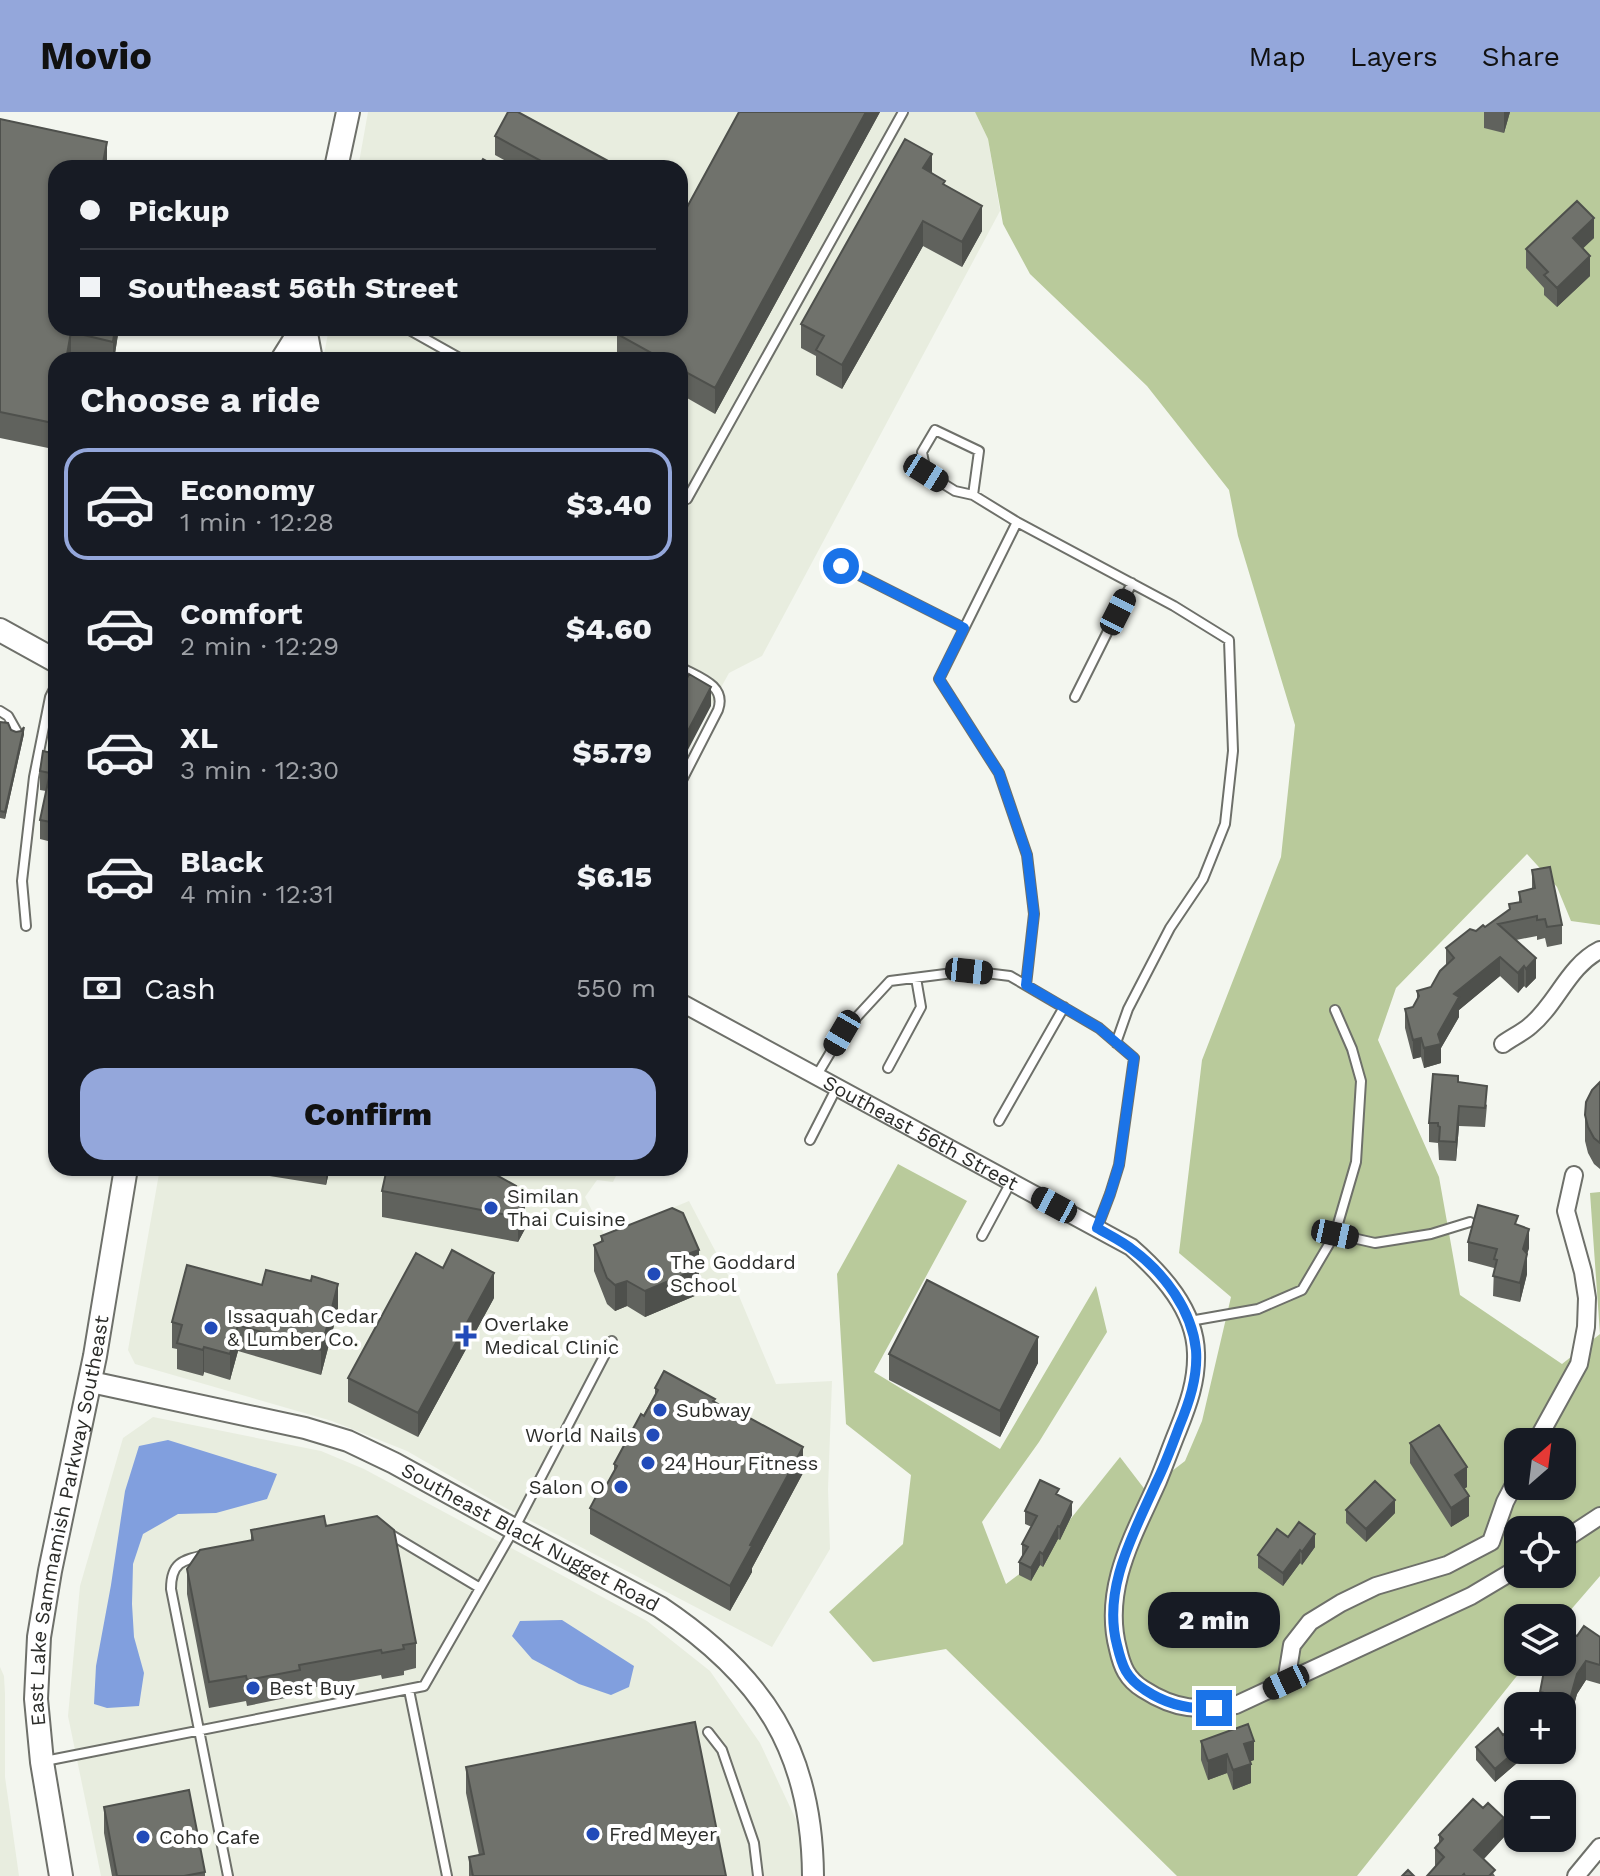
<!DOCTYPE html>
<meta charset="utf-8">
<style>
body{margin:0;font-family:"Work Sans",sans-serif;background:#20242c;color:#f1f3f6;height:100vh;display:flex;flex-direction:column;font-size:30px;white-space:nowrap}
*{box-sizing:border-box;margin:0}
p{font-size:26px;color:#9ea1a6}
.icon{flex:none;width:44px;height:44px;fill:none;stroke:currentColor;stroke-width:2;stroke-linecap:round;stroke-linejoin:round}
.map{position:relative;flex:1;overflow:hidden}
.drawer{position:absolute;left:48px;top:240px;width:640px;height:824px;display:flex;flex-direction:column;background:#171b24;border-radius:24px;box-shadow:0 2px 6px #0004}
.drawer>*{flex:none}
.guide{position:absolute;left:48px;top:48px;width:640px;height:176px;border-radius:24px;box-shadow:0 2px 6px #0004;display:grid;align-content:center;height:176px;padding:0 32px;background:#171b24}
.needle{width:52px;rotate:28deg}
.fabs{position:absolute;left:1504px;top:1316px;display:grid;gap:16px}
.fabs a{display:grid;place-items:center;width:72px;height:72px;border-radius:16px;background:#171b24;box-shadow:0 2px 6px #0004;font-size:40px}
.end{position:absolute;width:36px;height:36px;margin:-18px;border:10px solid #1a73e8;background:#fff;box-shadow:0 0 0 4px #fff}
.from{border-radius:50%}
.bubble{position:absolute;height:56px;border-radius:24px;background:#171b24;box-shadow:0 2px 6px #0004;font-size:26px;font-weight:800;line-height:56px;text-align:center}
.car{position:absolute;width:24px;height:48px;margin:-24px -12px;border-radius:10px;box-shadow:0 0 6px 2px #0007;background:linear-gradient(#222 24%,#8ab4d8 0 40%,#222 0 76%,#8ab4d8 0 86%,#222 0)}
.guide b{display:flex;align-items:center;gap:28px;height:76px;font-size:30px}
.guide b+b{border-top:2px solid #363941}
.guide i{width:20px;height:20px;background:#f1f3f6}
ul{padding:0;list-style:none}
li{display:flex;align-items:center;gap:24px;height:112px;margin:0 16px 12px;padding:0 16px;border:4px solid transparent;border-radius:24px}
li div{flex:1}
li b{display:block;font-size:30px}
li em{font-style:normal;font-weight:800}
li.selected{border-color:#94a7db}
li>.icon{width:72px;height:72px;stroke-width:1.5}
h2{padding:0 32px;font-size:36px;line-height:96px}
.pay{display:flex;align-items:center;gap:20px;height:88px;padding:0 32px;font-size:30px}
.pay p{margin-inline-start:auto}
.action{display:flex;gap:16px;margin-top:auto;padding:16px 32px}
.action a{flex:1;height:92px;border-radius:24px;background:#94a7db;color:#111;font-size:32px;font-weight:800;line-height:92px;text-align:center}
header{display:flex;align-items:center;gap:48px;box-sizing:border-box;height:112px;padding:0 40px;background:#94a7db;color:#111}
header strong{font-size:38px}
nav{display:flex;gap:44px;margin-inline-start:auto;font-size:28px}
.map>svg:first-child{display:block}
.built{fill:#e8eddf}
.green{fill:#b9ca9b;fill-rule:evenodd}
.water{fill:#819fde}
.lines{fill:none;stroke-linecap:round;stroke-linejoin:round}
.service-casing{stroke:#6e706a;stroke-width:12}
.minor-casing{stroke:#6e706a;stroke-width:20}
.tertiary-casing{stroke:#6e706a;stroke-width:24}
.secondary-casing{stroke:#6e706a;stroke-width:26}
.service{stroke:#fff;stroke-width:8}
.minor{stroke:#fff;stroke-width:16}
.tertiary{stroke:#fff;stroke-width:20}
.secondary{stroke:#fff;stroke-width:22}
.wall{fill:#60625d}
.shaded-wall{fill:#4e504c}
.building{fill:#70726c;stroke:#4e504c;stroke-width:2}
.route{stroke:#1a73e8;stroke-width:10}
.poi-dot{fill:#224bb9;stroke:#fff;stroke-width:3}
.labels{text-anchor:middle;stroke-width:8;stroke-linejoin:round;paint-order:stroke}
.street-label{font-size:20px;fill:#2b2c29;stroke:#fff}
.poi-label{font-size:20px;fill:#2b2c29;stroke:#fff;text-anchor:start}
</style>
<header>
<strong>Movio</strong>
<nav><a>Map</a><a>Layers</a><a>Share</a></nav>
</header>
<div class="map">
<svg width="1600" height="1764" viewBox="0 0 1600 1764">
<rect width="100%" height="100%" fill="#f3f6ef"/>
<!-- built -->
<path class="built" d="M368 0H975L988 27 1000 99 762 544 729 561 680 650V248H323L329 216H680V56H358Z
M160 1056H620L613 1070 597 1068 585 1085 605 1124 689 1089 739 1184 776 1272 832 1269 828 1377 830 1437 772 1535 504 1395 407 1339 332 1309 135 1252 128 1238Z
M153 1305 321 1339 364 1357 647 1509 710 1559 760 1631 806 1729 808 1764H101L68 1604 80 1474 123 1326Z
M0 1555 4 1564 5 1582V1665L19 1764H0Z"/>
<!-- green -->
<path class="green" d="M975 0H1600V813L1571 809 1557 775 1527 742 1396 876 1378 928 1439 1065 1460 1183 1562 1252 1600 1222 1590 1081 1600 1080V1464L1562 1508V1506H1518V1550H1528L1357 1764H1177L946 1537 873 1550 829 1500 903 1432 911 1363 846 1312 837 1162 898 1052 967 1089 874 1260 1000 1337 1096 1174 1107 1220 1039 1330 982 1410 1006 1472 1037 1449 1120 1345 1146 1379 1185 1349 1202 1309 1231 1185 1179 1141 1202 948 1281 745 1295 613 1238 424 1229 378 1147 274 1030 162 1003 112 988 27ZM1518 1330H1562V1374H1518ZM1518 1418H1562V1462H1518Z"/>
<!-- water -->
<path class="water" d="M168 1328 277 1362 267 1387 216 1401 178 1402 143 1422 133 1452 132 1492 134 1525 144 1561 139 1594 107 1596 94 1592 96 1554 111 1473 125 1379 139 1334Z
M562 1508 634 1554 629 1575 611 1583 579 1572 532 1547 512 1524 520 1509Z"/>
<g class="lines">
<!-- service casing -->
<g class="service-casing">
<path id="service" d="M406 216 463 248
M680 383 687 387 903 0
M973 383 979 339 935 318 922 340 926 361 955 379 973 383 1017 410 1174 494 1229 528 1233 639 1225 712 1203 767 1170 816 1128 897 1116 931
M1017 410 939 567 999 661 1027 743 1034 802 1026 873
M841 454 964 516
M680 555C698 565 727 573 718 598L680 672
M1075 585 1132 471
M0 599 8 604 17 620
M26 814 22 769 34 665 50 585 56 573
M888 956 921 895 916 866
M817 963 842 921 890 869 969 859 1010 864 1099 916 1134 946 1119 1053 1110 1082 1097 1116
M999 1009 1064 895
M810 1028 837 975
M1335 1122 1375 1131 1431 1122 1470 1110
M982 1124 1011 1070
M1190 1209 1258 1197 1302 1178 1335 1122 1356 1050 1361 969 1352 937 1335 898
M388 1421 480 1476
M205 1443C182 1448 171 1451 171 1477L228 1764
M409 1578 447 1764
M708 1620 722 1638 754 1731 758 1764
M45 1649 424 1574 514 1417 612 1229"/>
</g>
<!-- minor casing -->
<g class="minor-casing">
<g id="minor">
<path id="s1" d="M680 890 1131 1135C1162 1162 1195 1198 1196 1241 1197 1269 1188 1293 1178 1318 1171 1335 1165 1352 1158 1369 1134 1423 1102 1476 1118 1537 1122 1555 1127 1567 1143 1577 1177 1599 1198 1598 1236 1593L1471 1484 1518 1456"/>
<path d="M1503 932C1511 926 1522 921 1530 914 1557 892 1568 854 1600 838"/>
<path d="M1536 1330 1579 1252 1586 1215 1587 1186 1583 1160 1566 1099 1574 1063"/>
<path d="M1562 1429 1600 1404"/>
<path d="M1286 1570 1292 1533 1310 1510 1341 1491 1376 1474 1447 1453 1491 1430 1505 1390 1518 1365"/>
<path d="M1576 1764 1600 1735"/>
</g>
</g>
<!-- tertiary casing -->
<g class="tertiary-casing">
<g id="tertiary">
<path id="s2" d="M91 1270 305 1316 348 1329 394 1351 514 1417 660 1495C763 1564 812 1638 813 1764"/>
</g>
</g>
<!-- secondary casing -->
<g class="secondary-casing">
<g id="secondary">
<path d="M336 56 348 0"/>
<path d="M305 216 311 248"/>
<path d="M282 248 302 216"/>
<path d="M0 518 56 549"/>
<path id="s3" d="M61 1764 42 1650 36 1587 39 1525 50 1459 95 1244 126 1056"/>
</g>
</g>
<!-- service -->
<use href="#service" class="service"/>
<!-- minor -->
<use href="#minor" class="minor"/>
<!-- tertiary -->
<use href="#tertiary" class="tertiary"/>
<!-- secondary -->
<use href="#secondary" class="secondary"/>
</g>
<!-- wall -->
<path class="wall" d="M739 0H880L715 302 680 282V248H617V222Z
M1484 0H1510L1504 21 1484 16Z
M0 7 107 56 56 216H119L114 248H82L71 245V248H56V322L53 337 0 326Z
M495 24 621 56H519L495 43Z
M932 61 945 74 982 119 962 155 923 134 842 277 816 263V244L801 236V212Z
M1594 126 1582 136 1590 164 1557 195 1544 183V176L1526 156V137Z
M0 610 16 620 24 622 5 707 0 706Z
M56 642V731L40 727V708L46 679 40 678V659Z
M1532 758 1562 813V832L1547 835 1545 826 1537 828V824L1516 828 1536 866 1526 876 1524 874 1518 881 1500 864 1459 898V905L1441 936V951L1424 956 1421 945 1413 947 1405 916V897L1413 895 1417 887V879L1431 875 1446 853V836L1476 819 1485 815 1509 798V792L1519 790V780L1532 777Z
M1458 970 1487 993 1485 1015 1459 1014 1456 1049 1439 1048 1438 1031 1429 1030V1011Z
M1600 970V1057L1594 1052 1588 1041 1585 1029V1003Z
M239 1056H330L326 1073 239 1059Z
M382 1079 516 1086 525 1117 518 1130 382 1105Z
M1518 1113 1529 1136 1527 1142V1162L1520 1190 1493 1184 1494 1156 1468 1149V1130Z
M601 1124 699 1164H697V1183L645 1205 627 1194 615 1199 607 1192 594 1159V1133L601 1130Z
M494 1186 418 1325 348 1290V1266Z
M338 1198 321 1263 238 1239 230 1268 204 1260 203 1264 177 1257V1237L172 1236V1210Z
M889 1242 1038 1251 1000 1325 889 1268Z
M655 1276 715 1290 803 1361 752 1456V1460L730 1499 590 1422V1396L602 1381 614 1359V1352L655 1283Z
M1410 1331 1467 1375 1464 1377 1469 1404 1451 1415 1410 1351Z
M1059 1383 1072 1403 1060 1428 1058 1427 1043 1455 1040 1453 1031 1469 1019 1463V1450L1022 1444V1432L1032 1415 1025 1412V1399Z
M1346 1398 1395 1401 1366 1430 1346 1411Z
M326 1414 416 1531V1556L404 1559V1563L382 1567 381 1563 300 1578V1583L247 1594 246 1589 209 1596 187 1482V1457L251 1428V1418Z
M1288 1425 1315 1435 1302 1453 1300 1451 1283 1474 1258 1456V1443Z
M1577 1524 1600 1525V1572L1586 1568 1577 1582 1570 1607 1562 1605V1594H1540V1580Z
M1201 1629 1254 1648 1250 1649 1251 1671 1233 1678 1227 1661 1208 1668 1201 1648Z
M1476 1635 1518 1638H1532L1495 1670 1476 1648Z
M466 1655 726 1764H469V1745L479 1743 466 1681Z
M104 1695 205 1760V1764H112L104 1721Z
M1439 1723 1504 1725 1484 1747 1495 1764H1427L1435 1755V1736L1439 1731Z"/>
<!-- shaded-wall -->
<path class="shaded-wall" d="M866 0H880L715 302V276Z
M1504 0H1510L1504 21Z
M107 30V56H102Z
M932 42V66L923 56Z
M982 94V119L962 155V130Z
M1594 106V126L1573 146V126Z
M923 109V134L842 277V253Z
M1590 144V164L1557 195V176Z
M115 216H119L114 248H113V230Z
M71 220V248H66Z
M56 296V322L53 337V311Z
M711 575V594L680 653V634Z
M24 615V622L5 707V700Z
M1500 845V864L1459 898V905L1441 936V951L1424 956V936L1438 922 1454 882Z
M1536 846V866L1526 876V857Z
M1524 854V874L1518 881V861Z
M1421 926V945L1413 947V928Z
M1459 994V1014L1456 1049V1030Z
M326 1056H330L326 1073Z
M516 1074V1099L511 1083Z
M525 1091V1117L518 1130V1105Z
M1529 1117V1136L1523 1156V1137Z
M699 1138V1164H697V1183L645 1205V1179L690 1141Z
M1527 1142V1162L1520 1190V1171Z
M494 1161V1186L418 1325V1301Z
M627 1169V1194L615 1199V1173Z
M338 1172V1198L321 1263V1238Z
M238 1213V1239L230 1268V1242Z
M1038 1225V1251L1000 1325V1299Z
M204 1235V1260L203 1264V1238Z
M803 1335V1361L752 1456V1460L730 1499V1474L750 1433Z
M1467 1355V1375L1455 1382V1363Z
M1469 1384V1404L1451 1415V1396Z
M1395 1388V1401L1366 1430V1417Z
M1072 1390V1403L1060 1428V1415Z
M1058 1414V1427L1043 1455V1442Z
M1315 1422V1435L1302 1453V1440Z
M1300 1438V1451L1283 1474V1461Z
M1040 1440V1453L1031 1469V1456Z
M1586 1549V1568L1577 1582 1570 1607V1587L1577 1562Z
M1254 1629V1648L1244 1652V1632Z
M1518 1637V1638H1532L1495 1670V1657Z
M1227 1642V1661L1208 1668V1649Z
M1251 1652V1671L1233 1678V1658Z
M1504 1706V1725L1474 1757V1738Z"/>
<!-- building -->
<path class="building" d="M508 0H518L621 56H554L495 24Z
M739 0H866L715 276 680 257V248H664L617 222 621 216H680V108Z
M0 7 107 30 102 56H56V216H115L113 230 71 220 66 248H56V296L53 311 0 300Z
M905 27 932 42 923 56 945 69 943 72 982 94 962 130 923 109 842 253 816 238 824 224 801 212Z
M483 47 499 56H478Z
M1577 89 1594 106 1573 126 1590 144 1557 176 1544 163 1548 160 1526 137Z
M689 562 711 575 680 634V580Z
M0 610 8 611 11 618 16 620 21 619 24 615 5 700 0 699Z
M43 639 56 642V711L40 708 50 661 40 659Z
M1550 755 1562 813 1547 815 1545 807 1537 808V804L1498 812 1536 846 1526 857 1524 854 1518 861 1500 845 1454 882 1459 885 1438 922 1441 932 1424 936 1421 926 1413 928 1405 897 1413 895 1419 884 1417 879 1431 875 1440 859 1454 846 1446 836 1470 817 1476 819 1483 813 1485 815 1510 797 1509 792 1521 790 1519 780 1535 776 1532 758Z
M1433 962 1458 964V970L1487 974 1485 996 1459 994 1456 1030 1439 1029 1440 1015 1438 1014V1011H1429Z
M1600 970V1031L1594 1026 1588 1015 1585 1003 1586 990 1592 978Z
M387 1056H484L516 1074 511 1083 525 1091 518 1105 382 1079Z
M1478 1093 1518 1104 1515 1112 1529 1117 1523 1137 1527 1142 1520 1171 1493 1164 1497 1148 1494 1147 1497 1137 1468 1130Z
M672 1096 683 1101 699 1138 690 1141 697 1157 645 1179 627 1169 615 1173 607 1166 594 1133 603 1129 601 1124Z
M452 1138 494 1161 418 1301 348 1266 416 1141 443 1156Z
M187 1153 262 1173 266 1158 311 1169 312 1164 338 1172 321 1238 238 1213 230 1242 204 1235 203 1238 177 1231 182 1213 172 1210Z
M927 1168 1038 1225 1000 1299 889 1242Z
M664 1259 715 1287 713 1289 745 1307 746 1304 803 1335 750 1433 752 1434 730 1474 590 1396 599 1379 602 1381 617 1354 614 1352 641 1302 644 1304 658 1278 655 1276Z
M1439 1313 1467 1355 1455 1363 1469 1384 1451 1396 1410 1331Z
M1040 1368 1059 1377 1056 1382 1072 1390 1060 1415 1058 1414 1043 1442 1040 1440 1031 1456 1019 1450 1028 1435 1022 1432 1037 1404 1025 1399Z
M1375 1369 1395 1388 1366 1417 1346 1398Z
M324 1404 326 1414 377 1404 394 1418 416 1531 403 1533 404 1537 382 1541 381 1538 299 1553 300 1558 247 1568 246 1564 209 1570 187 1457 200 1438 253 1428 251 1418Z
M1299 1410 1315 1422 1302 1440 1300 1438 1283 1461 1258 1443 1277 1417 1288 1425Z
M1584 1514 1600 1525V1553L1586 1549 1577 1562 1570 1587 1540 1580 1544 1559 1553 1561 1556 1550H1562V1537L1572 1522 1577 1524Z
M695 1610 726 1764H473L469 1745 484 1742 466 1655Z
M1518 1610V1637L1495 1657 1476 1635 1498 1616 1503 1623Z
M1248 1612 1254 1629 1244 1632 1251 1652 1233 1658 1227 1642 1208 1649 1201 1629Z
M189 1678 205 1760 184 1764H117L104 1695Z
M1473 1687 1483 1696 1488 1691 1504 1706 1474 1738 1495 1758 1489 1764H1465L1464 1762 1462 1764H1427L1444 1745 1435 1736 1443 1727 1439 1723Z
M1408 1758 1414 1764H1402Z"/>
<g class="lines">
<!-- route -->
<path class="route" d="M841 454 964 516 939 567 999 661 1027 743 1034 802 1026 873 1099 916 1134 946 1119 1053 1110 1082 1097 1116C1109 1123 1122 1129 1133 1138 1164 1161 1192 1198 1196 1238 1198 1265 1189 1291 1179 1315 1172 1334 1165 1353 1156 1371 1134 1421 1102 1477 1117 1533 1122 1554 1126 1566 1145 1578 1166 1592 1188 1598 1214 1596"/>
</g>
<!-- markers -->
<g class="poi-dot">
<circle cx="491" cy="1096" r="8"/>
<circle cx="654" cy="1162" r="8"/>
<circle cx="211" cy="1216" r="8"/>
<path d="M462 1212h8v8h8v8h-8v8h-8v-8h-8v-8h8z"/>
<circle cx="660" cy="1298" r="8"/>
<circle cx="653" cy="1323" r="8"/>
<circle cx="648" cy="1351" r="8"/>
<circle cx="621" cy="1375" r="8"/>
<circle cx="253" cy="1576" r="8"/>
<circle cx="593" cy="1722" r="8"/>
<circle cx="143" cy="1725" r="8"/>
</g>
<g class="labels">
<!-- street labels -->
<g class="street-label">
<text dy="7" stroke="none"><textPath href="#s1" startOffset="274">Southeast 56th Street</textPath></text>
<text dy="7" stroke="none"><textPath href="#s3" startOffset="360">East Lake Sammamish Parkway Southeast</textPath></text>
<text dy="7" stroke="none"><textPath href="#s2" startOffset="470">Southeast Black Nugget Road</textPath></text>
</g>
<!-- poi labels -->
<g class="poi-label">
<text x="507" y="1091">Similan<tspan x="507" dy="23">Thai Cuisine</tspan></text>
<text x="670" y="1157">The Goddard<tspan x="670" dy="23">School</tspan></text>
<text x="227" y="1211">Issaquah Cedar<tspan x="227" dy="23">&amp; Lumber Co.</tspan></text>
<text x="484" y="1219">Overlake<tspan x="484" dy="23">Medical Clinic</tspan></text>
<text x="676" y="1305">Subway</text>
<text x="637" y="1330" text-anchor="end">World Nails</text>
<text x="664" y="1358">24 Hour Fitness</text>
<text x="605" y="1382" text-anchor="end">Salon O</text>
<text x="269" y="1583">Best Buy</text>
<text x="609" y="1729">Fred Meyer</text>
<text x="159" y="1732">Coho Cafe</text>
</g>
</g>
</svg>
<div class="fabs">
<a><svg class="needle" viewBox="-14 -14 28 28"><path d="M0-13l5 13h-10z" fill="#e53935"/><path d="M0 13l5-13h-10z" fill="#9ea1a6"/></svg></a>
<a><svg class="icon" aria-label="locate" viewBox="0 0 24 24"><circle cx="12" cy="12" r="6"/><path d="M12 2v4M12 18v4M2 12h4M18 12h4"/></svg></a>
<a><svg class="icon" aria-label="layers" viewBox="0 0 24 24"><path d="M12 4l9 5-9 5-9-5zM3 14l9 5 9-5"/></svg></a>
<a>+</a>
<a>−</a>
</div>
<i class="end from" style="left:841px;top:454px"></i>
<i class="end" style="left:1214px;top:1596px"></i>
<div class="bubble" style="left:1148px;top:1480px;width:132px">2 min</div>
<i class="car" style="left:926px;top:361px;rotate:122deg"></i>
<i class="car" style="left:1118px;top:500px;rotate:27deg"></i>
<i class="car" style="left:969px;top:859px;rotate:96deg"></i>
<i class="car" style="left:842px;top:921px;rotate:210deg"></i>
<i class="car" style="left:1054px;top:1093px;rotate:298deg"></i>
<i class="car" style="left:1335px;top:1122px;rotate:102deg"></i>
<i class="car" style="left:1286px;top:1570px;rotate:245deg"></i>
<div class="guide">
<b><i class="from"></i>Pickup</b>
<b><i></i>Southeast 56th Street</b>
</div>
<section class="drawer">
<h2>Choose a ride</h2>
<ul>
<li class="selected"><svg class="icon" aria-label="car" viewBox="0 0 24 24"><path d="M5 17H2v-5l4-1 3-4h7l3 4 3 1v5h-3M9 17h6M6 11h13"/><circle cx="7" cy="17" r="2"/><circle cx="17" cy="17" r="2"/></svg><div><b>Economy</b><p>1 min · 12:28</p></div><em>$3.40</em></li>
<li><svg class="icon" aria-label="car" viewBox="0 0 24 24"><path d="M5 17H2v-5l4-1 3-4h7l3 4 3 1v5h-3M9 17h6M6 11h13"/><circle cx="7" cy="17" r="2"/><circle cx="17" cy="17" r="2"/></svg><div><b>Comfort</b><p>2 min · 12:29</p></div><em>$4.60</em></li>
<li><svg class="icon" aria-label="car" viewBox="0 0 24 24"><path d="M5 17H2v-5l4-1 3-4h7l3 4 3 1v5h-3M9 17h6M6 11h13"/><circle cx="7" cy="17" r="2"/><circle cx="17" cy="17" r="2"/></svg><div><b>XL</b><p>3 min · 12:30</p></div><em>$5.79</em></li>
<li><svg class="icon" aria-label="car" viewBox="0 0 24 24"><path d="M5 17H2v-5l4-1 3-4h7l3 4 3 1v5h-3M9 17h6M6 11h13"/><circle cx="7" cy="17" r="2"/><circle cx="17" cy="17" r="2"/></svg><div><b>Black</b><p>4 min · 12:31</p></div><em>$6.15</em></li>
</ul>
<div class="pay"><svg class="icon" aria-label="cash" viewBox="0 0 24 24"><path d="M3 7h18v10H3z"/><circle cx="12" cy="12" r="2"/></svg>Cash<p>550 m</p></div>
<div class="action"><a>Confirm</a></div>
</section>
</div>
